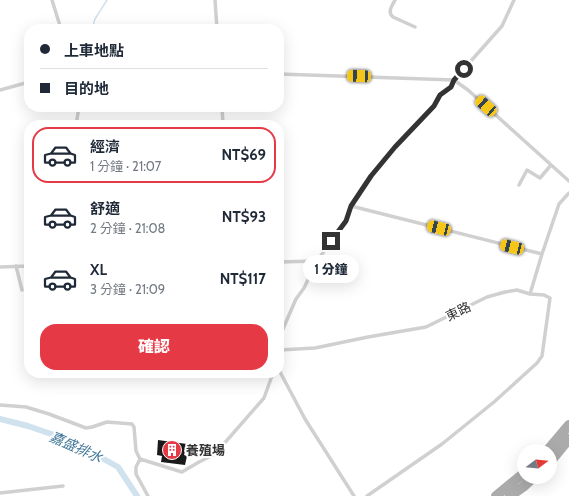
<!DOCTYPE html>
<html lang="zh-TW">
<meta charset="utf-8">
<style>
body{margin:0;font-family:Cabin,"Noto Sans TC",sans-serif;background:#f6f6f7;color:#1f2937;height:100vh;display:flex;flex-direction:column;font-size:15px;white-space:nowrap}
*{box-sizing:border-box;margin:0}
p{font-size:13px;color:#747a83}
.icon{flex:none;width:22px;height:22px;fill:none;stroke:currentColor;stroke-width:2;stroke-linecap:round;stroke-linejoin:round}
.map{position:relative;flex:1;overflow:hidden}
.details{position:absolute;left:24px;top:120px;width:260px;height:258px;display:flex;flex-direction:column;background:#fff;border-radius:16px;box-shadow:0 4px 16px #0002}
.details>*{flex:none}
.hud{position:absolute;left:24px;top:24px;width:260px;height:88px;border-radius:16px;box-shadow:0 4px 16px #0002;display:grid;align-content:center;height:88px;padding:0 16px;background:#fff}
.needle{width:26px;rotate:74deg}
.fabs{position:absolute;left:517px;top:444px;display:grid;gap:8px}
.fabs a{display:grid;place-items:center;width:40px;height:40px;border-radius:50%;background:#fff;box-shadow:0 4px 16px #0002;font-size:20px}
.end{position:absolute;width:18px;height:18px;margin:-9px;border:5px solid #333;background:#fff;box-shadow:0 0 0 2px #fff}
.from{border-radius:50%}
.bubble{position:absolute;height:28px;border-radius:14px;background:#fff;box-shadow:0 4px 16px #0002;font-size:13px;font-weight:800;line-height:28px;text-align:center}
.car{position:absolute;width:12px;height:24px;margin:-12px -6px;border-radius:5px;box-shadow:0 0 3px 1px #0007;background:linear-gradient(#f5c518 24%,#345 0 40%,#f5c518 0 76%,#345 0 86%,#f5c518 0)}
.hud b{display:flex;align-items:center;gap:14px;height:38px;font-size:15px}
.hud b+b{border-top:1px solid #e0e1e3}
.hud i{width:10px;height:10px;background:#1f2937}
ul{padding:7px 0 0;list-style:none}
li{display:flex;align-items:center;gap:12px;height:56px;margin:0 8px 6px;padding:0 8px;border:2px solid transparent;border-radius:16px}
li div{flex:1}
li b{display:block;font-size:15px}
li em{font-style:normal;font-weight:800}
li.active{border-color:#e63946}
li>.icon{width:36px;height:36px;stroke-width:1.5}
.button{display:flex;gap:8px;margin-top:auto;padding:8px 16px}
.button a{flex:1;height:46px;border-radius:16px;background:#e63946;color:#fff;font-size:16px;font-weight:800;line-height:46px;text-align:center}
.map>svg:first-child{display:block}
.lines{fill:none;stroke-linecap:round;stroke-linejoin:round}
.stream{stroke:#cfe2ee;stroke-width:1.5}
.canal{stroke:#cfe2ee;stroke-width:6}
.building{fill:#1a1a1a}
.service{stroke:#d0d0d0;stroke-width:3.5}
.primary{stroke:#ababab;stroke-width:10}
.route{stroke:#333;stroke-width:5}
.labels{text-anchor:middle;stroke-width:4;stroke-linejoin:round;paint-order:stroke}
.street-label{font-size:13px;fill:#333;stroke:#fff}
.poi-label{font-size:13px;font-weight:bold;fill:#333;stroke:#fff;text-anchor:start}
.water-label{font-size:14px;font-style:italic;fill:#3f7597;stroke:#fff}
</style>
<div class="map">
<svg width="569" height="496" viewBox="0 0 569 496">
<rect width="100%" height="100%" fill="#fff"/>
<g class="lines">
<!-- stream -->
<path class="stream" d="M92 29 95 19 107 0"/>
<!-- canal -->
<path class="canal" d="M0 419 28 426 60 437 93 453 118 467 137 496"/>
</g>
<!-- building -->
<path class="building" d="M158 440 187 444 184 455 187 456 185 465 161 462 162 456 157 455Z"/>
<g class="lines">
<!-- service -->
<path class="service" d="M52 0 61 29
M215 0 217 29
M395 0C392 6 387 12 393 17L415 27
M279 74 454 80 502 26 514 0
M0 90 29 82
M222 107 223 125
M76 125 79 107
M519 185 527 170 540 178 551 165
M351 206 542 254
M279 262 317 261 346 221 351 206 371 176 395 147 434 106 440 95 451 87 454 80 468 90 569 181
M16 266 22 290
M0 267 29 266
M530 294 542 254 559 204 569 193
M279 338 296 299 304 288 317 261
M279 350 315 348 368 337 426 327 487 297 505 292 517 290 530 294 544 295 550 298 542 356 537 363 494 402 442 444 367 496
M279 370 305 419 354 496
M0 405 26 407 49 414 86 428 92 427 107 422 132 424 134 427 136 451 140 459 182 472 199 462 215 454 264 398 273 373
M140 459 136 467V474L148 496
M0 493 63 486"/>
<!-- primary -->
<path class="primary" d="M547 451 569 425
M550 462 569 439
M496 496 524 473
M510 496 523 487 534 477"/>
</g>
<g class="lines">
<!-- route -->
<path class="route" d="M331 241 346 221 351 206 371 176 395 147 434 106 440 95 451 87 454 80 464 69"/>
</g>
<!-- icons -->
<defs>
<g id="building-disc" transform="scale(1)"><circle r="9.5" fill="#e63946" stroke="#fff"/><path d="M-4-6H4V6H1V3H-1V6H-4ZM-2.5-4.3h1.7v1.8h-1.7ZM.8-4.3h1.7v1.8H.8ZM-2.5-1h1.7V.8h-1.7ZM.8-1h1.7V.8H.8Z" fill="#fff"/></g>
</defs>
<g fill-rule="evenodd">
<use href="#building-disc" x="172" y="450"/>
</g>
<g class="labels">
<!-- street labels -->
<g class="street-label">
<text transform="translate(458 311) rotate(-26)" y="5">東路</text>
</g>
<!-- poi labels -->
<g class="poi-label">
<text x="186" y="455">養殖場</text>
</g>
<!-- water labels -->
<g class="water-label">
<text transform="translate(76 447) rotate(24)" y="5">嘉盛排水</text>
</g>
</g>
</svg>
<div class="fabs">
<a><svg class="needle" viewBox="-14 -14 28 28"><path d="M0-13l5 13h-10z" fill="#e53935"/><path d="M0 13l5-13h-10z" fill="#747a83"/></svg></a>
</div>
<i class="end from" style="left:464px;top:69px"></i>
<i class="end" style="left:331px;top:241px"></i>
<div class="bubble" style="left:303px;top:255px;width:56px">1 分鐘</div>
<i class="car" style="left:359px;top:76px;rotate:272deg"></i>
<i class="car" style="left:486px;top:106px;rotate:312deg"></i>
<i class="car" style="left:439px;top:228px;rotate:284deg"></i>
<i class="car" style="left:512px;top:247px;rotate:284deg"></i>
<div class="hud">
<b><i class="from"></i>上車地點</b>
<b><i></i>目的地</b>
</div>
<section class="details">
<ul>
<li class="active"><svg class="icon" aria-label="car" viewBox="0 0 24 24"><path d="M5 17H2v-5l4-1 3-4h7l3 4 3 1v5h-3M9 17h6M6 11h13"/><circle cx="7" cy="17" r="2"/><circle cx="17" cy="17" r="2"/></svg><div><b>經濟</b><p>1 分鐘 · 21:07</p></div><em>NT$69</em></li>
<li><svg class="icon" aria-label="car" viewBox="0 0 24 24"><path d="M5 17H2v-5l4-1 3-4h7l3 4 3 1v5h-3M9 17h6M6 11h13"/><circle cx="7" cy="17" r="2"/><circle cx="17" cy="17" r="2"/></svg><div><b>舒適</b><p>2 分鐘 · 21:08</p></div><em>NT$93</em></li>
<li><svg class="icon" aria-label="car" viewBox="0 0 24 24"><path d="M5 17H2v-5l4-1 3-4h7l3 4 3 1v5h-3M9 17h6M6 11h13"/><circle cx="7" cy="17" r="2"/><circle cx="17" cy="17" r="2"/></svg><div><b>XL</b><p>3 分鐘 · 21:09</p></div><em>NT$117</em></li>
</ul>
<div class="button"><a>確認</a></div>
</section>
</div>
